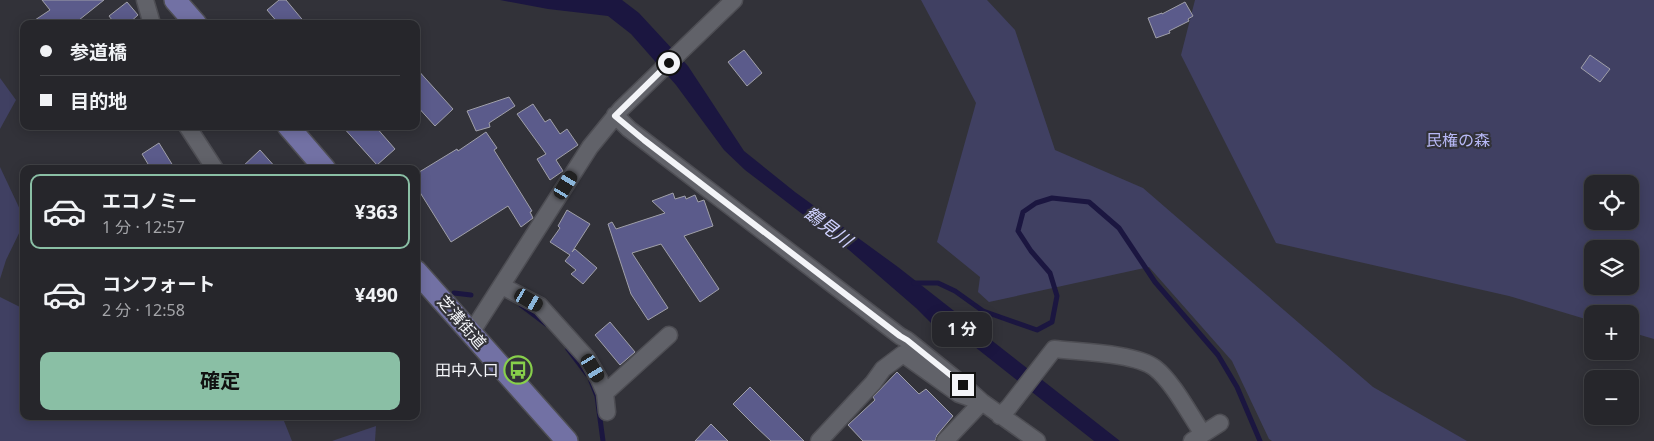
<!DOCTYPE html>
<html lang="ja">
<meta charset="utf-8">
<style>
body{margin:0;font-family:"Noto Sans","Noto Sans JP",sans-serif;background:#2e2e33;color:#f1f3f6;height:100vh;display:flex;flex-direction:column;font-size:19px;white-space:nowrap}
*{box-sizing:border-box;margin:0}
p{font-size:16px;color:#a4a5a9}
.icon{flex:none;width:28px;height:28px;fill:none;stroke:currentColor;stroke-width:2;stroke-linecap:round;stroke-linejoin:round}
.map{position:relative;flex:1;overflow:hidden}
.sheet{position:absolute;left:20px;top:165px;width:400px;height:255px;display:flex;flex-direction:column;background:#26262b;border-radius:10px;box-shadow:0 2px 12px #0003,0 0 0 1px #424347}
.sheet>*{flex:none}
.guide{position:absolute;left:20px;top:20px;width:400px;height:110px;border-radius:10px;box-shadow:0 2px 12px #0003,0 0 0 1px #424347;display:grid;align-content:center;height:110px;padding:0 20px;background:#26262b}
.tools{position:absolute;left:1584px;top:175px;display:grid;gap:10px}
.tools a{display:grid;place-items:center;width:55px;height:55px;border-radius:10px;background:#26262b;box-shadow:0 2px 12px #0003,0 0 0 1px #424347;font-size:25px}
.end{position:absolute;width:22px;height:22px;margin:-11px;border:6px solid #f3f4f8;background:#111;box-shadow:0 0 0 2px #111}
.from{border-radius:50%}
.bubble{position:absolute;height:35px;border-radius:10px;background:#26262b;box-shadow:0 2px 12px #0003,0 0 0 1px #424347;font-size:16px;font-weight:700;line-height:35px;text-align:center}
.car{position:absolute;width:15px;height:30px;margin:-15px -8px;border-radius:6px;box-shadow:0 0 4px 1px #0007;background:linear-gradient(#222 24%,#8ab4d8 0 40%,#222 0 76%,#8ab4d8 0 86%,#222 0)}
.guide b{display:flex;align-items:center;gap:18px;height:48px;font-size:19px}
.guide b+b{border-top:1px solid #424347}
.guide i{width:12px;height:12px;background:#f1f3f6}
ul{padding:9px 0 0;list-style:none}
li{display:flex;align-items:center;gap:15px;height:75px;margin:0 10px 8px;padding:0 10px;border:2px solid transparent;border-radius:10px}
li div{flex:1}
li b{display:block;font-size:19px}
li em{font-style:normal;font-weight:700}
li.active{border-color:#8abfa5}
li>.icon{width:45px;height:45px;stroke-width:1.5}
.primary-button{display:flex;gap:10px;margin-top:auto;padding:10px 20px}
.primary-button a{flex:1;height:58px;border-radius:10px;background:#8abfa5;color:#111;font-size:20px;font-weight:700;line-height:58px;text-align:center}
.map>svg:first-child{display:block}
.green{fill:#404062;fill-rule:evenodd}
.water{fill:#1b1640}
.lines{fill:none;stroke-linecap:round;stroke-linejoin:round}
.stream{stroke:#1b1640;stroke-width:5}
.building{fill:#5b5b8b;stroke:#a0a0a9}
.minor-casing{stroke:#4e4e54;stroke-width:19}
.major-casing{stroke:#4e4e54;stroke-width:24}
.minor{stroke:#616269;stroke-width:16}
.major{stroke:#7271a4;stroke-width:21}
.route{stroke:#f3f4f8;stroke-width:6}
.labels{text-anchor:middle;stroke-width:4.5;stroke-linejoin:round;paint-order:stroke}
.park-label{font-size:16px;fill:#b8b9f6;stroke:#323239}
.street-label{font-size:16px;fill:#f3f4f8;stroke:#323239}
.poi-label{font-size:16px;fill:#f3f4f8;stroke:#323239;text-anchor:end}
.water-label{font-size:18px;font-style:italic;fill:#cfd1ff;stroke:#323239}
</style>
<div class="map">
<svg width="1654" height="441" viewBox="0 0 1654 441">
<rect width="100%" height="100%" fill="#323239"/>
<!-- green -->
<path class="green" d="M921 0H987L1015 30 1055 150 1143 188 1373 387 1467 441H1272L1269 439 1232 361 1149 267 989 302 978 292 980 277 937 242 976 103Z
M1195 0H1654V339L1630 332V314H1592V321L1509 296 1276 243 1181 55ZM1592 184H1630V221H1592ZM1592 249H1630V286H1592Z
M0 78 16 100 0 129Z
M0 167 24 218V223L6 260 0 279Z
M0 297 24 309V416H282L292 441H0Z
M376 426 375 441H332Z"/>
<!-- water -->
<path class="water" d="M500 0H622L639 13 688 66 744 151 795 192 898 267 1120 441H1094L975 347 936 328 916 308 849 250 745 170 724 150 676 85 631 34 608 16 548 9Z"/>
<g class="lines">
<!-- stream -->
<path class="stream" d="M914 283H938L955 291 983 311 1037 330 1052 322 1057 296 1050 273 1031 251 1018 231 1023 212 1036 203 1052 198 1089 202 1119 228 1155 282 1218 355 1237 387 1260 441
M454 293 471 295
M521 305 546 324
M568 349 587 374
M591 381 597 396 603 441"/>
</g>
<!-- building -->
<path class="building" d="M42 0H104L74 24H29L50 10Z
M279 0H286L306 24H279L267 10Z
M127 2 138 15 128 24H115L109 16Z
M1185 2 1193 16 1188 19 1189 21 1169 31 1170 33 1156 38 1148 18 1162 13V14Z
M744 50 762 73 747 86 728 62Z
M1590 55 1610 69 1600 82 1581 68Z
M416 68 453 109 435 126 416 105Z
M509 97 515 106 489 123 490 127 476 131 467 111Z
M533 104 545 122 550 119 560 134 567 129 578 145 556 160 563 171 550 180 537 159 546 154 517 114Z
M342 126H375L395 149 377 165Z
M486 132 497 148 494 150 532 211 530 212 533 218 521 227 508 206 451 242 416 186V174L457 149 458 151Z
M159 143 175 169H151L142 154Z
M260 150 277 169H240Z
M673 193 675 199 685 196 686 199 695 195 698 202 704 200 713 226 684 236 719 289 700 302 661 244 632 253 668 308 648 320 631 294 608 224 612 222 616 229 665 213 652 201Z
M567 210 590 224 572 252 575 249 597 268 583 284 571 274 576 270 565 261 570 255 550 242 560 228 558 226Z
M610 322 635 352 620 365 595 335Z
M897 372 919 394 926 389 953 416 937 435 935 441H863L848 425 875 400 873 397Z
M750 387 804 441H771L755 426 733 404Z
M711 424 728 441H695Z"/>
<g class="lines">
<!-- minor casing -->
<g class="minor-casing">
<path id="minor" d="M145 0 152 24
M615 115 629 129 900 336 907 340 963 385 982 402 1037 441
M187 126 215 169
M502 286 540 306 587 358 599 379 605 393 607 412
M471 333 590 147 621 109 734 0
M605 393 669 335
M1000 416 1009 407 1054 349C1079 352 1136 353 1155 368 1173 382 1190 415 1203 434
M819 441 873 383 883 369 903 354 959 394 982 402 945 441
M1192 441 1220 423"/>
</g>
<!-- major casing -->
<g class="major-casing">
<path id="major" d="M175 0 196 24
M288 126 325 169
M416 271 567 441"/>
</g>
<!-- minor -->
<use href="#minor" class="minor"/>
<!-- major -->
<use href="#major" class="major"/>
</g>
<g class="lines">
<!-- route -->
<path class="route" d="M669 63 615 116 644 140 900 336 907 340 963 385"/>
</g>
<!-- icons -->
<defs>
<g id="bus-ring" transform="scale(1.4375)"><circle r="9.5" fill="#323239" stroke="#87cf4b" stroke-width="1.5"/><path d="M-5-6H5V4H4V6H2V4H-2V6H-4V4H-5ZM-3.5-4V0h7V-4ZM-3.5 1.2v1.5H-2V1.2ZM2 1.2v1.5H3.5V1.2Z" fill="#87cf4b"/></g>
</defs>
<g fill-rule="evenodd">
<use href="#bus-ring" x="518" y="370"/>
</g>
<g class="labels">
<!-- park labels -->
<g class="park-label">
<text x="1458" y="146">民権の森</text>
</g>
<!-- street labels -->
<g class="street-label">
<text transform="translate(462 322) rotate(49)" y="6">芝溝街道</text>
</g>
<!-- poi labels -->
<g class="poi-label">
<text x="499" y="376">田中入口</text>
</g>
<!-- water labels -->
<g class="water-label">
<text transform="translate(828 227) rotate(37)" y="6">鶴見川</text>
</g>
</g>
</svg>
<div class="tools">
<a><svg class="icon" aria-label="locate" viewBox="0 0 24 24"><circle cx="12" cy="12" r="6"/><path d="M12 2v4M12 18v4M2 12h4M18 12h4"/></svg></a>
<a><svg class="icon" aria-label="layers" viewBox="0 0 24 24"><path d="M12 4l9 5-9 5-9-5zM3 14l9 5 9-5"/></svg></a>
<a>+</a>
<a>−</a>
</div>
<i class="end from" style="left:669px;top:63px"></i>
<i class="end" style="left:963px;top:385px"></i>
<div class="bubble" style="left:932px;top:312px;width:60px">1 分</div>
<i class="car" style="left:566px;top:185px;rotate:31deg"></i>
<i class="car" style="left:529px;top:300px;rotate:120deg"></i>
<i class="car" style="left:593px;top:368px;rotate:149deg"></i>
<div class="guide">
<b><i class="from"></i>参道橋</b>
<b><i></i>目的地</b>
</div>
<section class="sheet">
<ul>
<li class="active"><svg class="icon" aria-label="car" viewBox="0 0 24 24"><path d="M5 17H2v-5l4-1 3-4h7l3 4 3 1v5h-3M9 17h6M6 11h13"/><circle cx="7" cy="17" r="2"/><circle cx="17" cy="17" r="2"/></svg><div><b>エコノミー</b><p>1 分 · 12:57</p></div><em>¥363</em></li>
<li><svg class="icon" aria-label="car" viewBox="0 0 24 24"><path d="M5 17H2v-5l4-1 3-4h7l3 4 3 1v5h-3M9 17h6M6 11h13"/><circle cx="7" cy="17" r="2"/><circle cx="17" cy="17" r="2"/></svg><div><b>コンフォート</b><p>2 分 · 12:58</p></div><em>¥490</em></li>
</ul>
<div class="primary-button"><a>確定</a></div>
</section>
</div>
